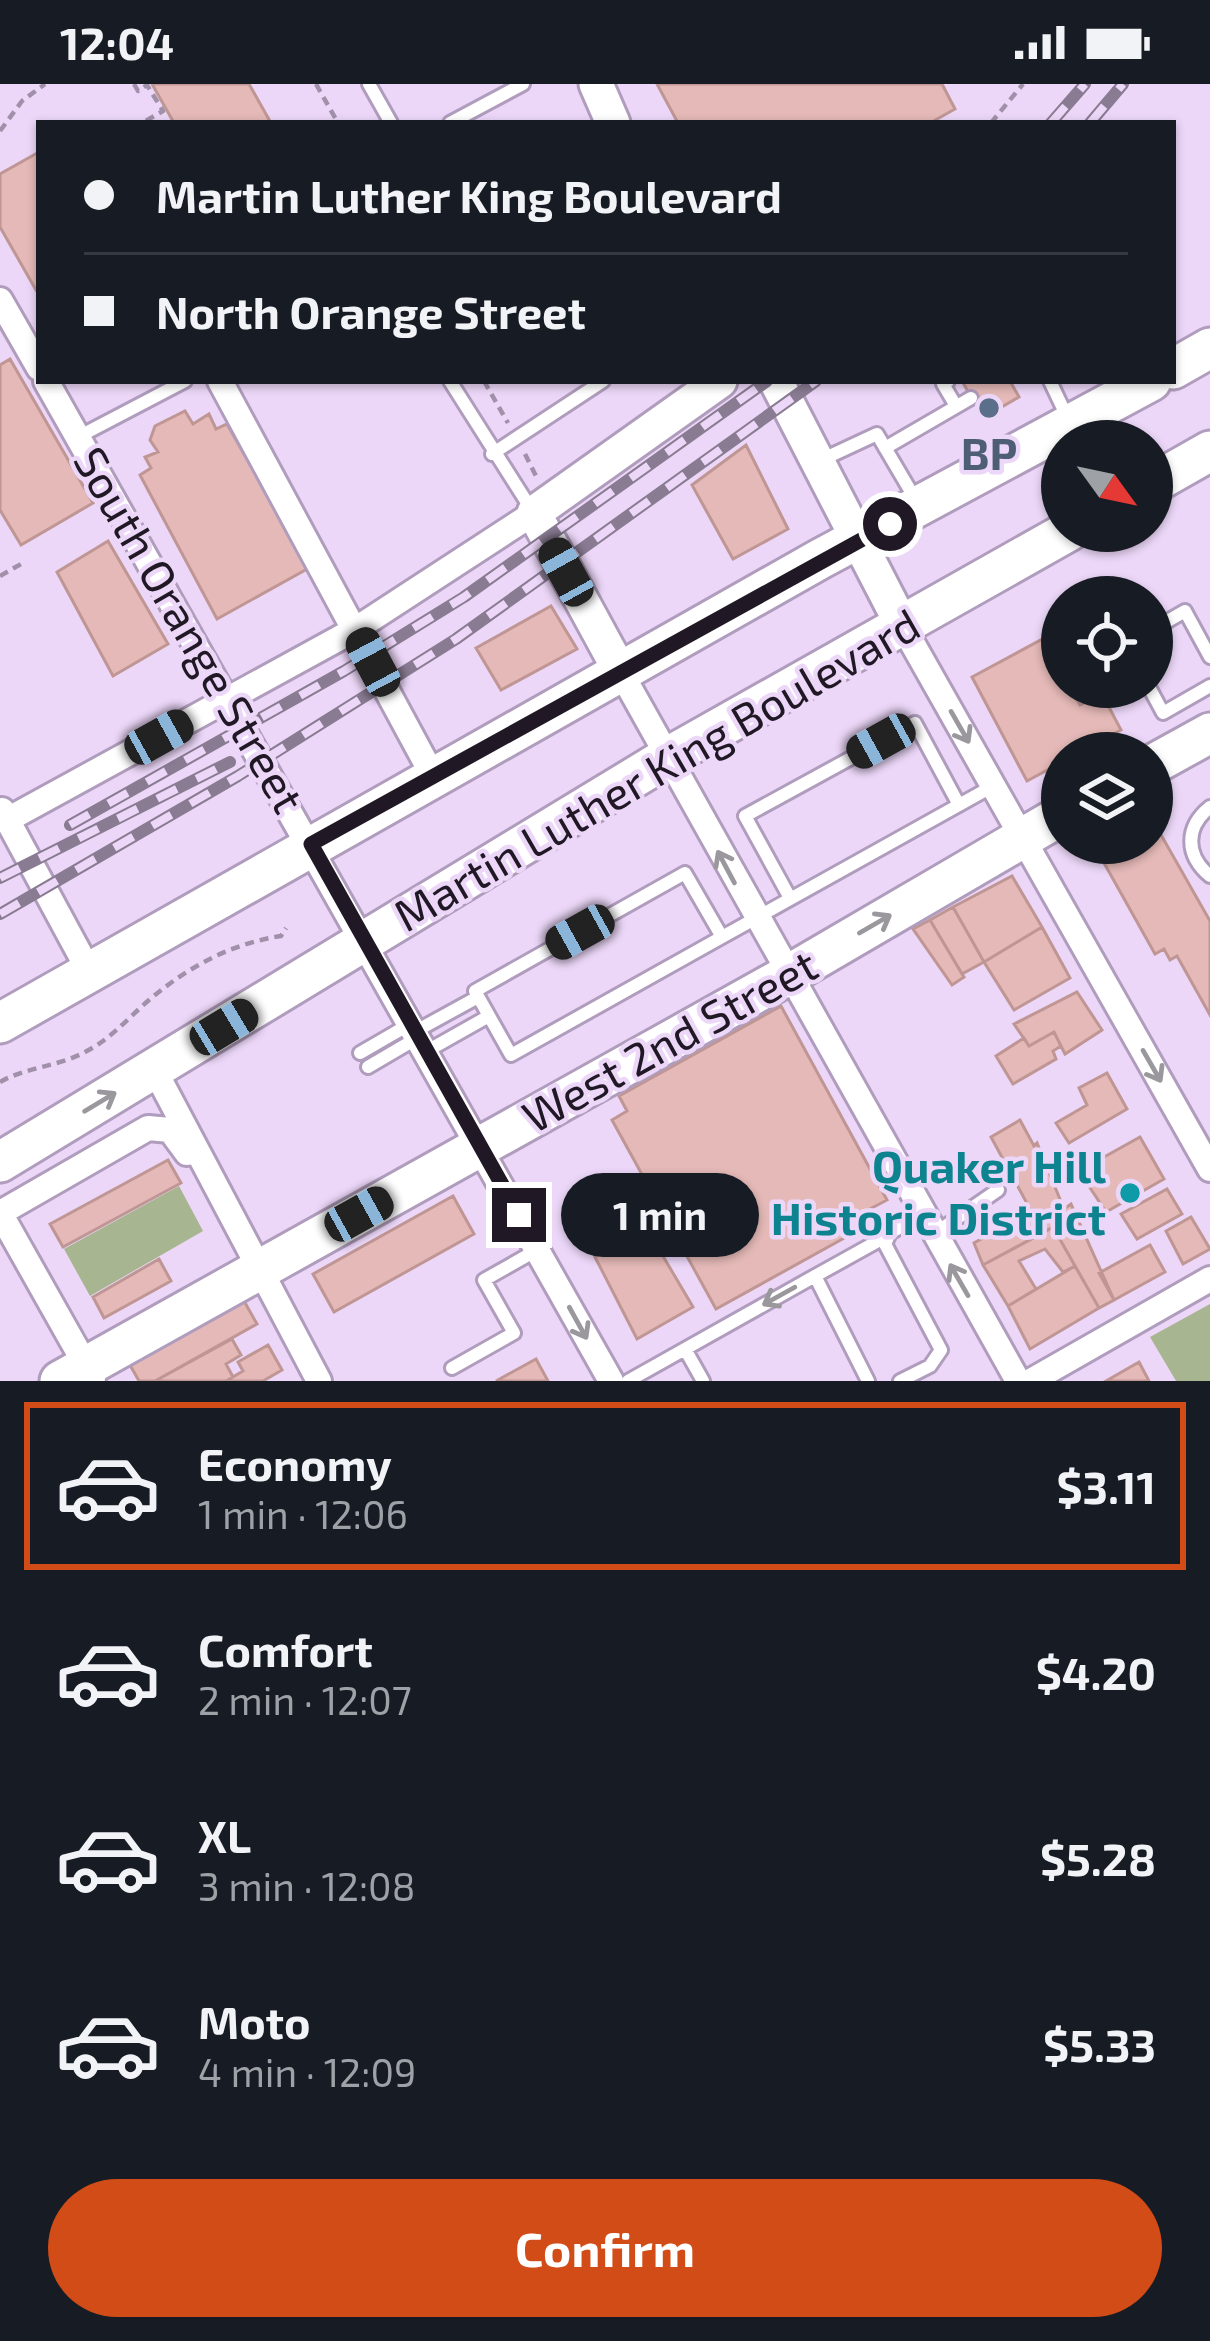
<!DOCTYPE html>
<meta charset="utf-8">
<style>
body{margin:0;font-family:"Exo 2",sans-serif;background:#20242c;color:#f1f3f6;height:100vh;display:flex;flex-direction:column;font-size:45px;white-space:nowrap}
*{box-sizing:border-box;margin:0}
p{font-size:39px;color:#9ea1a6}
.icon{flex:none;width:66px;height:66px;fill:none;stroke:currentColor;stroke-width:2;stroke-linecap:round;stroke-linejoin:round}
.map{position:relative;height:1297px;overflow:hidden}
.panel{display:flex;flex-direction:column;background:#171b24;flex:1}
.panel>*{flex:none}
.top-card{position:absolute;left:36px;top:36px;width:1140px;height:264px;border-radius:0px;box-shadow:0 3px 9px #0004;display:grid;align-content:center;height:264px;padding:0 48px;background:#171b24}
.needle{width:78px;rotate:123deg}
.buttons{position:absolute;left:1041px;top:336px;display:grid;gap:24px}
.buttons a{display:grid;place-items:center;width:132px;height:132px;border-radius:50%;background:#171b24;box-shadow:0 3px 9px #0004;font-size:60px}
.end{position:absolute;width:54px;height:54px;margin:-27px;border:15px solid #201925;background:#fff;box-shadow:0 0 0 6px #fff}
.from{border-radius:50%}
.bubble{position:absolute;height:84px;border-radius:42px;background:#171b24;box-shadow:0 3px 9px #0004;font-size:39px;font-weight:700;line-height:84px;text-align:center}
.car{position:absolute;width:36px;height:72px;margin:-36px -18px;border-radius:15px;box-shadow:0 0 9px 3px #0007;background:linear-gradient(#222 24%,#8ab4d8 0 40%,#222 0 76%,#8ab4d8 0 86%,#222 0)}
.top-card b{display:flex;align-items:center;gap:42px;height:114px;font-size:45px}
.top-card b+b{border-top:3px solid #363941}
.top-card i{width:30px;height:30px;background:#f1f3f6}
ul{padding:21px 0 0;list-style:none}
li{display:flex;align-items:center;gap:36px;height:168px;margin:0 24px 18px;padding:0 24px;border:6px solid transparent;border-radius:0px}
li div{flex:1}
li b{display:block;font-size:45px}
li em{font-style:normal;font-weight:700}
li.current{border-color:#d24c17}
li>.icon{width:108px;height:108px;stroke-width:1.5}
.primary-button{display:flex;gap:24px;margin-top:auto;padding:24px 48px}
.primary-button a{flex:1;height:138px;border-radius:72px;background:#d24c17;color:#fff;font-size:48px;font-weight:700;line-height:138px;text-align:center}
.status{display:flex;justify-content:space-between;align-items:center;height:84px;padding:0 60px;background:#171b24;direction:ltr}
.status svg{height:33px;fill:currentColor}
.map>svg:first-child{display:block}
.green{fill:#a7b590}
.building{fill:#e4b9b7;stroke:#bf9694;stroke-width:3}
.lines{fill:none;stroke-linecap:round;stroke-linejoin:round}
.lane-casing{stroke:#b09cbc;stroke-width:18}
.street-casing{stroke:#b09cbc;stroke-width:30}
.secondary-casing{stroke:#b09cbc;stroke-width:39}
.primary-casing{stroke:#b09cbc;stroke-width:45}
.path{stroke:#a090a9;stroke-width:4.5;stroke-dasharray:9 6;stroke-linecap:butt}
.lane{stroke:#fff;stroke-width:12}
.street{stroke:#fff;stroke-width:24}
.secondary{stroke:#fff;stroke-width:33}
.primary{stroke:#fff;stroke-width:39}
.rail-casing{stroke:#897b92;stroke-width:12}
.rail{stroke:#ecd7f8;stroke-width:8;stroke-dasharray:22;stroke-linecap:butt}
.oneway{stroke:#9b989d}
.route{stroke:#201925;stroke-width:15}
.service-dot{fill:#5c6f8a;stroke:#ecd7f8;stroke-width:4.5}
.culture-dot{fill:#0f9aa8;stroke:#ecd7f8;stroke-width:4.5}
.labels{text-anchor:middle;stroke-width:9;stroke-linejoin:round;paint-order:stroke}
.service-label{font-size:45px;font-weight:bold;fill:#4e5e75;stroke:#ecd7f8}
.street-label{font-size:45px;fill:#201925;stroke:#ecd7f8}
.culture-label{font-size:45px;font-weight:bold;fill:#0d838f;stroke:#ecd7f8;text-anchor:end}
</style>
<div class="status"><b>12:04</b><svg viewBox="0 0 49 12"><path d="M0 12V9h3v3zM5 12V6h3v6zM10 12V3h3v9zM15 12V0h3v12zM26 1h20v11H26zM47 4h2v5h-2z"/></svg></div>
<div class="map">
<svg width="1210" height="1297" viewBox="0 0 1210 1297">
<rect width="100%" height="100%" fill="#ecd7f8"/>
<!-- green -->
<path class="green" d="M179 1102 203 1147 90 1212 64 1165Z
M1210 1220V1297H1176L1150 1253Z"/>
<!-- building -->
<path class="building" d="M152 0H249L271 39H174Z
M657 0H942L955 25 930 39H678Z
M39 68V204L36 206 0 143V90Z
M10 275 93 419 21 461 0 426V281Z
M962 297H1010L1019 313 983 334Z
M185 327 193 340 209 330 216 345 227 340 309 484 217 535 140 391 151 384 145 373 158 368 150 356 155 342Z
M746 361 788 445 733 475 692 401Z
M108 457 168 560 113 592 57 488Z
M551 522 577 565 501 606 476 564Z
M1061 545 1062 603H1070L1080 621 1102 610 1121 646 1078 669H1062V678L1027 697 972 593Z
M1156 742 1210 837V931L1177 872 1170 876 1164 865 1155 870 1099 770 1118 759 1128 765 1133 759H1152Z
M1012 792 1042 843 984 878 953 823Z
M953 823 984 878 962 890 930 836Z
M930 836 964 893 952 901 913 845Z
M1042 843 1070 894 1014 926 984 878Z
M1077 908 1102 946 1065 970 1054 948 1029 962 1014 940Z
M781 922 887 1116 868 1126 875 1137 716 1225 612 1036 627 1027 619 1012Z
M1054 948 1061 962 1053 967 1056 975 1013 1000 996 972 1024 954 1029 962Z
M1107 989 1127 1025 1069 1059 1056 1039 1087 1021 1079 1004Z
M1020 1036 1034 1062 1037 1059 1064 1125 1071 1120 1114 1216 1099 1224 1053 1143 1043 1149 991 1053Z
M1140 1053 1164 1095 1106 1128 1079 1087Z
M168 1076 181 1099 63 1163 50 1140Z
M1167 1105 1182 1130 1137 1155 1121 1130Z
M453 1112 474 1150 334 1228 313 1190Z
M1030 1128 1043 1149 983 1181 974 1159Z
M1191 1133 1210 1165 1183 1180 1166 1147Z
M1053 1143 1075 1182 1063 1188 1045 1165 1019 1177 1036 1205 1008 1222 983 1181Z
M647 1145 693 1223 637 1255 595 1173Z
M1150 1161 1165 1188 1114 1216 1099 1189Z
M159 1175 171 1197 104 1234 93 1213Z
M1075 1182 1099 1224 1030 1265 1008 1222Z
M244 1217 257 1240 155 1297H139L130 1281Z
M232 1255 241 1271 226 1280 233 1293 226 1297H155Z
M268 1261 282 1286 263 1297H226L243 1287 238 1278Z
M536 1275 548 1297H496Z
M1139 1278 1149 1297H1106Z"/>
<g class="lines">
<!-- lane casing -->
<g class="lane-casing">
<path id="lane" d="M369 0 391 39
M450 39 523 0
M450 297 533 428
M948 297 943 300 956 322
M1050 297 1068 335
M78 353 185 297
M885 364 971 314
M492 370 603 297
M819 377 877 350 917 418
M1152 546 1185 527 1210 573
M1149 603 1163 629 1210 602
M1210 723C1185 743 1185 771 1210 792
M685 789 722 853 511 971 475 907Z
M790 814 745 732 915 639 959 721
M722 853 993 702
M416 947 478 913
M427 967 489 932
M360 969 410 940
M368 983 419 953
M934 1150 998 1106
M815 1192 887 1152
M685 1265 703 1297
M452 1284 514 1249 484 1196 537 1166
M628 1297 815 1192 868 1297
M900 1297 930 1282 941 1266 885 1160 890 1149 922 1130"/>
</g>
<!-- street casing -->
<g class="street-casing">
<path id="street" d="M0 216 39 284
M46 297 611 1297
M220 297 433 692
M902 541 1210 1085
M620 587 1018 1297
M2 726 89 887
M7 736 356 545 534 429
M154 985 319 1297
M0 1129 148 1044 170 1046 187 1069
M0 1129 93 1294
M1031 1297 1210 1195"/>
</g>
<!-- secondary casing -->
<g class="secondary-casing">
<path id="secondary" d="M596 0 613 39
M776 297 902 541
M620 587 534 429 720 297"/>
</g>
<!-- primary casing -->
<g class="primary-casing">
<path id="primary" d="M1173 285 1210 264
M1152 400 1210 367
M1152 681 1210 649
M0 939 820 475 1151 297
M0 1078 668 673 1069 447
M60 1297 788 891 1062 731"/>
</g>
<!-- path -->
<path class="path" d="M134 0 138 7 147 1 163 27 142 39
M316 0 338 39
M991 39 1023 0
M0 47 22 17 45 0
M484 297 508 339
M525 370 536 392
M0 492 21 480
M0 998C26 983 57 983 85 968 111 955 128 934 149 916 188 883 230 860 281 852L286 844"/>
<!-- lane -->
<use href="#lane" class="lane"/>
<!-- street -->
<use href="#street" class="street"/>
<!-- secondary -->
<use href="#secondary" class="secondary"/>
<!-- primary -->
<use href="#primary" class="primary"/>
<!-- rail casing -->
<g class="rail-casing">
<path id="rail" d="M1051 39 1085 0
M1090 39 1123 0
M70 741 344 587 464 513 767 297
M0 794 230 678
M0 830 238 692 456 555 816 297"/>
</g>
<!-- rail -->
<use href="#rail" class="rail"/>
</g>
<!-- one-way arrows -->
<defs><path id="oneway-shaft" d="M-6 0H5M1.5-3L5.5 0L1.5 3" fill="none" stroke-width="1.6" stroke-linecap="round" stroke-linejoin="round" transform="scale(3)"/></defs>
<g class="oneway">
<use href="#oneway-shaft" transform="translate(960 643) rotate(60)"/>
<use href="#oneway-shaft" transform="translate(726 783) rotate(-118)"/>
<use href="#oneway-shaft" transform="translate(875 840) rotate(-30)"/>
<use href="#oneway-shaft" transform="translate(1152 982) rotate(60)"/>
<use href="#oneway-shaft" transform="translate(100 1018) rotate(-31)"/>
<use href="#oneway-shaft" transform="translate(959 1196) rotate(-120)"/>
<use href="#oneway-shaft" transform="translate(779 1212) rotate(151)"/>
<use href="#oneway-shaft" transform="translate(578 1239) rotate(61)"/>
</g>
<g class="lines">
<!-- route -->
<path class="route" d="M519 1131 311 760 890 440"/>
</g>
<!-- markers -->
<circle class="service-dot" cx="989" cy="324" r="12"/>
<circle class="culture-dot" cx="1130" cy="1109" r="12"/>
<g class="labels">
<!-- service labels -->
<g class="service-label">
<text x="989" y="386">BP</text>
</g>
<!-- street labels -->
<g class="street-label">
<text transform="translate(189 546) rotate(60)" y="16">South Orange Street</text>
<text transform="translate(657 686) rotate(-30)" y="16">Martin Luther King Boulevard</text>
<text transform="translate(670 957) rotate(-29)" y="16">West 2nd Street</text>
</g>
<!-- culture labels -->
<g class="culture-label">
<text x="1106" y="1099">Quaker Hill<tspan x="1106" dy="52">Historic District</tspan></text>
</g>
</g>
</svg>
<div class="buttons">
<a><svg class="needle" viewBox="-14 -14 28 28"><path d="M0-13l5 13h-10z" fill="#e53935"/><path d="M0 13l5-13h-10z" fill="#9ea1a6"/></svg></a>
<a><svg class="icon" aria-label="locate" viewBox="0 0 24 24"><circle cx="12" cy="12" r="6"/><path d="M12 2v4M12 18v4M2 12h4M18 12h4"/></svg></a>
<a><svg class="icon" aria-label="layers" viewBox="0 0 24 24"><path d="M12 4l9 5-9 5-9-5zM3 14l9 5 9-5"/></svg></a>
</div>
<i class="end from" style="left:890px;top:440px"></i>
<i class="end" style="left:519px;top:1131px"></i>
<div class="bubble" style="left:561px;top:1089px;width:198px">1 min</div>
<i class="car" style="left:566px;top:488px;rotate:331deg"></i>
<i class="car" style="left:373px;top:578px;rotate:332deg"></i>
<i class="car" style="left:159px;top:653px;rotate:61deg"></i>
<i class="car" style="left:881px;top:657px;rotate:241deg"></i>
<i class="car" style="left:580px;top:848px;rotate:241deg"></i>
<i class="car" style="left:224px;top:943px;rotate:59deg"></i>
<i class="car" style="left:359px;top:1130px;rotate:61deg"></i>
<div class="top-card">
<b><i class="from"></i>Martin Luther King Boulevard</b>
<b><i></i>North Orange Street</b>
</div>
</div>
<section class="panel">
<ul>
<li class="current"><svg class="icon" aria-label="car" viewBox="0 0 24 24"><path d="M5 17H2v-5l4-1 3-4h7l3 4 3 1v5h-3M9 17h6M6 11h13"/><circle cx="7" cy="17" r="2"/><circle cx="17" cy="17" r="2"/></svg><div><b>Economy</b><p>1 min · 12:06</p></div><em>$3.11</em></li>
<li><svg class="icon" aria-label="car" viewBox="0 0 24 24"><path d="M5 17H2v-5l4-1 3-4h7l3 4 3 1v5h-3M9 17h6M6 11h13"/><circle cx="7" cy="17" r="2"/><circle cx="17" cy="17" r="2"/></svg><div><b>Comfort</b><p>2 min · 12:07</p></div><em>$4.20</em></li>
<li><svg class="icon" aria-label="car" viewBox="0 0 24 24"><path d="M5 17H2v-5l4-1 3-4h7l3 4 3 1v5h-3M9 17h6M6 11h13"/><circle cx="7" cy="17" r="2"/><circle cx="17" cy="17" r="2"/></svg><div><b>XL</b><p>3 min · 12:08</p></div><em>$5.28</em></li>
<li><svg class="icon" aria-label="car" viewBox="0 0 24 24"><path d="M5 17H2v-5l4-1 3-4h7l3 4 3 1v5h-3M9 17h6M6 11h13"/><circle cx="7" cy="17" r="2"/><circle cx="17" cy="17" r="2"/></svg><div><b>Moto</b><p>4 min · 12:09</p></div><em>$5.33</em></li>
</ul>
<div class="primary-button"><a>Confirm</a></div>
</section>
